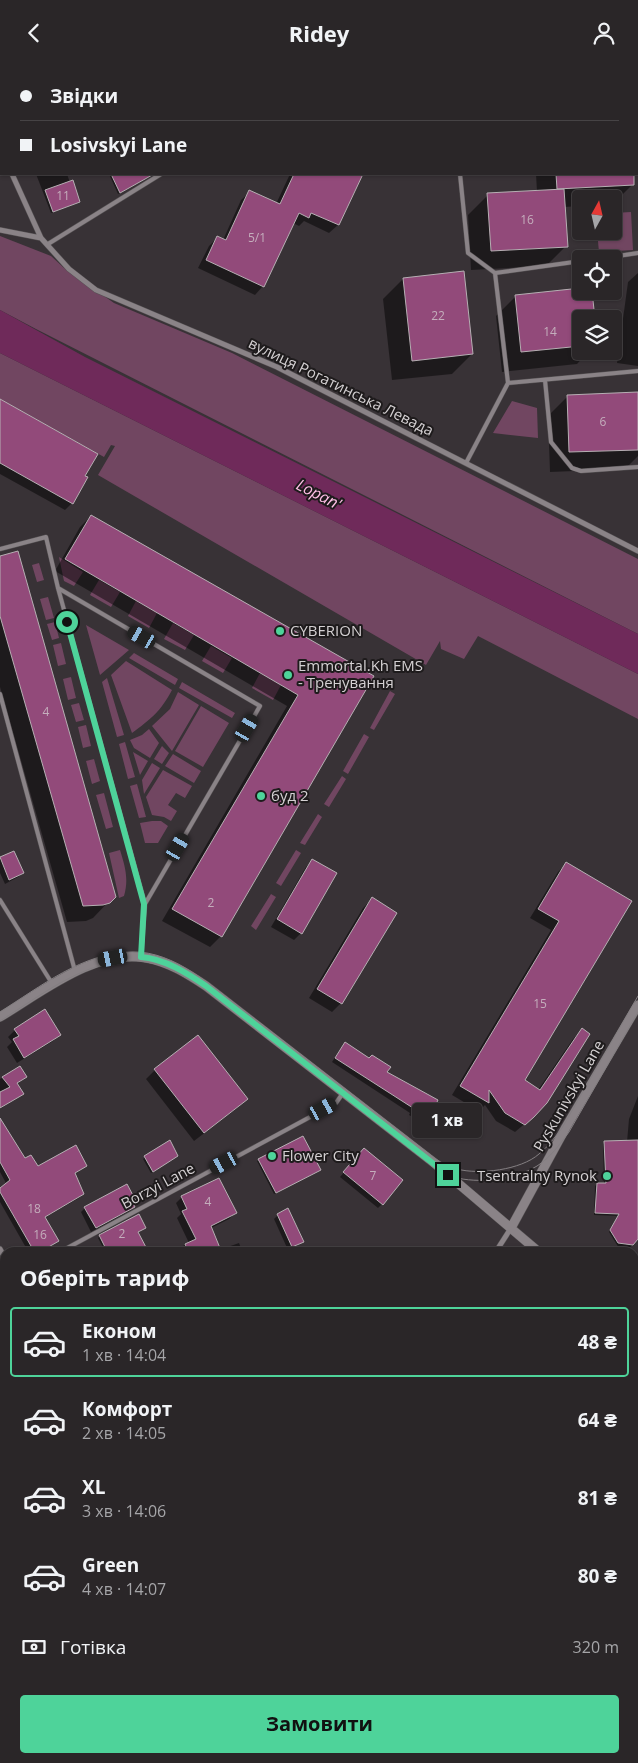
<!DOCTYPE html>
<html lang="uk">
<meta charset="utf-8">
<style>
body{margin:0;font-family:"Open Sans",sans-serif;background:#363234;color:#f1f3f6;height:100vh;display:flex;flex-direction:column;font-size:19px;white-space:nowrap}
*{box-sizing:border-box;margin:0}
p{font-size:16px;color:#a5a5a8}
.icon{flex:none;width:28px;height:28px;fill:none;stroke:currentColor;stroke-width:2;stroke-linecap:round;stroke-linejoin:round}
.map{position:relative;flex:1;overflow:hidden}
.details{position:absolute;left:0px;top:1182px;width:639px;height:516px;display:flex;flex-direction:column;background:#2a2628;border-radius:15px 15px 0 0;box-shadow:0 1px 4px #0004,0 0 0 1px #464345}
.details>*{flex:none}
.banner{position:absolute;left:0px;top:0px;width:639px;height:110px;box-shadow:0 1px 4px #0004,0 0 0 1px #464345;display:grid;align-content:center;height:110px;padding:0 20px;background:#2a2628}
.needle{width:32px;rotate:8deg}
.controls{position:absolute;left:572px;top:125px;display:grid;gap:10px}
.controls a{display:grid;place-items:center;width:50px;height:50px;border-radius:5px;background:#2a2628;box-shadow:0 1px 4px #0004,0 0 0 1px #464345;font-size:25px}
.end{position:absolute;width:22px;height:22px;margin:-11px;border:6px solid #4ed39a;background:#111;box-shadow:0 0 0 2px #111}
.from{border-radius:50%}
.bubble{position:absolute;height:35px;border-radius:5px;background:#2a2628;box-shadow:0 1px 4px #0004,0 0 0 1px #464345;font-size:16px;font-weight:700;line-height:35px;text-align:center}
.car{position:absolute;width:15px;height:30px;margin:-15px -8px;border-radius:6px;box-shadow:0 0 4px 1px #0007;background:linear-gradient(#222 24%,#8ab4d8 0 40%,#222 0 76%,#8ab4d8 0 86%,#222 0)}
.banner b{display:flex;align-items:center;gap:18px;height:48px;font-size:19px}
.banner b+b{border-top:1px solid #464345}
.banner i{width:12px;height:12px;background:#f1f3f6}
ul{padding:0;list-style:none}
li{display:flex;align-items:center;gap:15px;height:70px;margin:0 10px 8px;padding:0 10px;border:2px solid transparent;border-radius:5px}
li div{flex:1}
li b{display:block;font-size:19px}
li em{font-style:normal;font-weight:700}
li.on{border-color:#4ed39a}
li>.icon{width:45px;height:45px;stroke-width:1.5}
h2{padding:0 20px;font-size:22px;line-height:60px}
.pay{display:flex;align-items:center;gap:12px;height:55px;padding:0 20px;font-size:19px}
.pay p{margin-inline-start:auto}
.cta{display:flex;gap:10px;margin-top:auto;padding:10px 20px}
.cta a{flex:1;height:58px;border-radius:5px;background:#4ed39a;color:#111;font-size:20px;font-weight:700;line-height:58px;text-align:center}
header{display:flex;justify-content:space-between;align-items:center;height:65px;padding:0 20px;background:#2a2628;font-size:22px;font-weight:700}
.map>svg:first-child{display:block}
.green{fill:#714661}
.water{fill:#6f2a5a}
.shadow{fill:#0007}
.building{fill:#924a7a;stroke:#b6afb3}
.lines{fill:none;stroke-linecap:round;stroke-linejoin:round}
.service-casing{stroke:#555153;stroke-width:5}
.minor-casing{stroke:#555153;stroke-width:6}
.tertiary-casing{stroke:#555153;stroke-width:10}
.service{stroke:#8a8387;stroke-width:4}
.minor{stroke:#8a8387;stroke-width:5}
.tertiary{stroke:#8a8387;stroke-width:9}
.tram{stroke:#847f82;stroke-width:1}
.route{stroke:#4ed39a;stroke-width:6}
.poi-dot{fill:#4ed39a;stroke:#1e1b1c;stroke-width:2}
.labels{text-anchor:middle;stroke-width:4;stroke-linejoin:round;paint-order:stroke}
.number-label{font-size:12px;fill:#c4aebc}
.street-label{font-size:15px;fill:#d4d0d2;stroke:#1e1b1c}
.poi-label{font-size:15px;fill:#d4d0d2;stroke:#1e1b1c;text-anchor:start}
.water-label{font-size:16px;font-style:italic;fill:#febfe6;stroke:#1e1b1c}
</style>
<header><svg class="icon" aria-label="back" viewBox="0 0 24 24"><path d="M15 5l-7 7 7 7"/></svg>Ridey<svg class="icon" aria-label="person" viewBox="0 0 24 24"><circle cx="12" cy="8" r="4"/><path d="M4 21q1-7 8-7t8 7"/></svg></header>
<div class="map">
<svg width="638" height="1698" viewBox="0 0 638 1698">
<rect width="100%" height="100%" fill="#383236"/>
<!-- green -->
<path class="green" d="M631 147 633 185 599 187 597 166H614V148Z
M0 171 51 191 63 202 114 238 232 288 638 494V569L36 264 0 245Z
M0 288 638 609V654L478 571 464 594 441 584 440 576 426 600 98 410 115 381 111 380 104 392 0 334Z
M512 336 537 343 538 373 493 368Z
M59 492 83 507 74 521 64 516Z
M39 498 44 515 37 517 32 500Z
M99 515 120 527 111 542 90 530Z
M48 532 54 553 46 555 40 534Z
M136 536 157 548 149 563 128 551Z
M55 557 59 573 52 575 47 559Z
M173 558 194 570 185 585 164 574Z
M86 560 129 585 100 610Z
M61 578 66 599 58 601 53 580Z
M211 581 232 593 223 608 202 596Z
M134 588 178 614 175 620 129 593Z
M126 596 172 625C161 646 151 654 132 668L111 610Z
M260 608 281 620 273 635 252 623Z
M71 612 76 633 68 635 63 614Z
M107 613 124 670 117 672 102 617Z
M182 617 235 648 232 653 179 623Z
M390 626 395 629 374 665 370 663Z
M178 627 199 640 172 686 152 661 170 644Z
M79 638 84 655 76 657 71 640Z
M201 641 229 658 203 702 175 686Z
M86 660 91 681 83 683 78 662Z
M149 664 159 678 150 693 134 683 130 675 142 670Z
M364 669 369 672 348 709 343 706Z
M125 677 135 712 128 714 119 679Z
M162 681 169 688 162 699 154 694Z
M133 687 148 696 140 710Z
M173 689 201 706 194 718 165 701Z
M94 694 100 716 92 719 86 696Z
M152 698 160 703 144 729 142 715Z
M163 705 192 721 185 733 176 728 168 740 177 746 171 756 164 752 152 750 146 732Z
M342 711 346 714 329 742 324 739Z
M137 719 146 752 139 753 130 721Z
M104 728 113 762 106 764 96 730Z
M318 749 322 752 305 780 300 778Z
M152 756H161L168 761 158 778H145L140 758Z
M120 785C125 801 129 814 124 831L119 833 109 788Z
M296 785 301 788 281 821 276 818Z
M271 829 276 832 256 865 251 861Z"/>
<!-- water -->
<path class="water" d="M0 245 85 292 638 569V609L0 288Z"/>
<!-- shadow -->
<path class="shadow" d="M0 0H37V1H1V12Z
M136 0H161L162 1H137Z
M268 0H351L350 1Z
M454 0H549L545 1H454Z
M36 109H67L77 138 51 148Z
M109 109H153L118 129Z
M290 109H362L338 160 329 168 304 156 299 161 293 158 263 221 255 230 198 203 209 181 218 172 223 175 241 135 250 127 276 139Z
M536 109H632L633 119 614 138V134H581V141L564 142 566 181 546 201 471 205 468 150 488 130 537 127Z
M638 208V301L617 298 628 217Z
M403 214 472 289 452 309 392 315 383 234Z
M581 224V286H589L577 299 502 307 496 251 516 231Z
M638 328V391L625 404 550 407 548 351 568 331Z
M0 336 72 438 65 445 0 409Z
M91 451 372 612 221 871 210 882 162 856 287 641 55 506 80 462Z
M0 493 114 831 93 853 86 856 67 857 0 622Z
M14 787 23 808 18 812 5 819 0 808V793Z
M312 796 301 868 294 875 271 862 306 802Z
M566 799 630 837 523 1016 538 1025 573 974 582 965 534 1051 515 1067 496 1056 485 1040 479 1046 452 1030 551 865 530 853 558 807Z
M372 834 341 938 332 947 309 933 363 843Z
M15 965 60 969 53 976 17 998 7 982 12 977 8 972Z
M341 983 435 1037 456 1069 452 1073 409 1050 410 1048 332 997Z
M20 1003 26 1012 16 1019 23 1029 0 1044V1014Z
M155 1005 246 1034 237 1043 194 1076 146 1014Z
M638 1031V1172L626 1188H622L609 1167 619 1151 594 1150 595 1121 597 1119H604L603 1079 605 1077H627L629 1054Z
M0 1056 24 1095 38 1103 86 1101 74 1109 83 1129 79 1133 44 1153 39 1188H29L0 1137V1124L7 1120 0 1107Z
M169 1077 175 1092 151 1108 143 1094Z
M360 1089 382 1139 378 1143 340 1112Z
M259 1095 320 1105 274 1129 257 1096Z
M182 1132 235 1148 229 1154 211 1163 219 1185 239 1178 243 1188H169L189 1178 177 1153 181 1149 176 1138Z
M132 1138 134 1142 129 1146 91 1167 81 1147 85 1143Z
M278 1150 302 1176 298 1180 288 1185 274 1154Z
M137 1167 138 1188H106L98 1173 100 1171Z
M441 1185 452 1188H438Z
M634 1196 638 1199V1217L634 1219Z
M634 1381 638 1384V1412L634 1418Z
M5 1521V1559H2Z
M634 1689H638V1698H485L482 1694 562 1695 564 1694H634Z
M86 1694 106 1696V1698H82Z
M405 1694H476L432 1698H406Z"/>
<!-- building -->
<path class="building" d="M111 109H154L120 128Z
M294 109H363L339 160 311 148 309 153 299 148 264 222 206 195 217 171 226 175 249 125 280 139Z
M556 109H634V120L557 124Z
M73 115 80 137 53 147 45 125Z
M564 124 568 182 491 186 487 128Z
M464 206 473 289 412 296 403 213Z
M581 223V226H592L595 254H581V281L521 287 515 230Z
M638 327V385L569 387 567 330Z
M0 334 98 389 85 411 88 412 73 439 0 398Z
M91 450 374 611 222 872 172 844 298 630 65 494Z
M18 486 116 832 110 838 103 840 83 841 0 551V491Z
M14 786 24 808 9 815 0 792Z
M312 794 337 808 302 869 277 854Z
M566 797 632 836 525 1015 540 1025 582 963 590 969 547 1038 534 1052 525 1060 505 1048 489 1025V1038L460 1021 559 856 538 844Z
M372 832 397 848 342 939 317 924Z
M45 944 61 970 24 993 13 974 19 971 14 964Z
M198 970 248 1034 204 1068 154 1004Z
M345 977 369 993 372 990 391 1002 387 1007 438 1035 437 1037 466 1053 457 1070 412 1045 413 1043 335 993Z
M20 1001 27 1012 17 1018 24 1029 0 1043V1027L10 1022 2 1012Z
M0 1053 25 1093 31 1090 38 1101 76 1080 87 1101 75 1108 84 1129 45 1152 59 1176 38 1188H35L0 1127V1123L10 1115 0 1097Z
M303 1071 321 1105 276 1128 258 1094Z
M170 1075 178 1091 153 1107 144 1091Z
M638 1075V1174L633 1180 618 1178 610 1165 619 1149 595 1148 597 1118H606L604 1076Z
M364 1083 403 1115 383 1140 343 1107Z
M219 1113 237 1148 211 1161 222 1188H189L185 1179 196 1174 182 1146 187 1144 181 1131Z
M127 1119 136 1136 133 1138 135 1142 96 1163 84 1142Z
M288 1143 304 1177 292 1182 277 1149Z
M139 1149 146 1163 138 1167 149 1188H108L99 1170Z"/>
<g class="lines">
<!-- service casing -->
<g class="service-casing">
<path id="service" d="M460 109 468 188 495 208 508 318 466 398
M48 179 161 109
M598 194 638 188
M495 208 581 196
M545 315 551 377 572 403 581 406 638 402
M508 318 638 306
M0 484 46 472 58 523 145 839 141 892
M58 523 260 641 145 839
M0 629 75 906
M0 835 53 920
M58 1188 336 1038 343 1028"/>
</g>
<!-- minor casing -->
<g class="minor-casing">
<path id="minor" d="M0 76 1 79
M12 109 41 173 69 204 96 225 277 302 638 486
M0 165 41 173
M0 1184 5 1193
M495 1188 511 1163
M0 1381 5 1319
M634 1636 638 1635
M0 1647 5 1648
M193 1694 209 1698
M294 1694V1698"/>
</g>
<!-- tertiary casing -->
<g class="tertiary-casing">
<path id="tertiary" d="M0 952C42 927 96 883 147 893 169 897 188 909 206 921L433 1097 540 1188
M511 1163 566 1062 638 940
M634 1266 638 1269"/>
</g>
<!-- service -->
<use href="#service" class="service"/>
<!-- minor -->
<use href="#minor" class="minor"/>
<!-- tertiary -->
<use href="#tertiary" class="tertiary"/>
<!-- tram -->
<path class="tram" d="M0 947C40 922 83 887 133 887 174 886 213 922 244 946 264 961 284 977 304 992 348 1026 392 1060 436 1094 442 1098 449 1102 457 1104 479 1110 521 1105 539 1089 548 1082 555 1072 562 1063L638 931
M0 956C42 930 93 888 146 897 161 899 175 906 188 914
M308 1004 432 1101C439 1105 446 1110 453 1112 479 1119 514 1115 537 1101 550 1093 560 1079 569 1067L638 947"/>
</g>
<g class="lines">
<!-- route -->
<path class="route" d="M67 557 144 839 141 892C165 894 187 908 206 921L448 1110"/>
</g>
<!-- markers -->
<g class="poi-dot">
<circle cx="280" cy="566" r="5"/>
<circle cx="288" cy="610" r="5"/>
<circle cx="261" cy="731" r="5"/>
<circle cx="272" cy="1091" r="5"/>
<circle cx="607" cy="1111" r="5"/>
</g>
<g class="labels">
<!-- number labels -->
<g class="number-label">
<text x="63" y="135">11</text>
<text x="527" y="159">16</text>
<text x="257" y="177">5/1</text>
<text x="438" y="255">22</text>
<text x="550" y="271">14</text>
<text x="603" y="361">6</text>
<text x="46" y="651">4</text>
<text x="211" y="842">2</text>
<text x="540" y="943">15</text>
<text x="373" y="1115">7</text>
<text x="208" y="1141">4</text>
<text x="34" y="1148">18</text>
<text x="122" y="1173">2</text>
<text x="40" y="1174">16</text>
</g>
<!-- street labels -->
<g class="street-label">
<text transform="translate(341 322) rotate(26)" y="5">вулиця Рогатинська Левада</text>
<text transform="translate(569 1031) rotate(-60)" y="5">Pyskunivskyi Lane</text>
<text transform="translate(158 1121) rotate(-28)" y="5">Borzyi Lane</text>
</g>
<!-- poi labels -->
<g class="poi-label">
<text x="290" y="571">CYBERION</text>
<text x="298" y="606">Emmortal.Kh EMS<tspan x="298" dy="17">- Тренування</tspan></text>
<text x="271" y="736">буд 2</text>
<text x="282" y="1096">Flower City</text>
<text x="597" y="1116" text-anchor="end">Tsentralny Rynok</text>
</g>
<!-- water labels -->
<g class="water-label">
<text transform="translate(319 429) rotate(27)" y="6">Lopan'</text>
</g>
</g>
</svg>
<div class="controls">
<a><svg class="needle" viewBox="-14 -14 28 28"><path d="M0-13l5 13h-10z" fill="#e53935"/><path d="M0 13l5-13h-10z" fill="#a5a5a8"/></svg></a>
<a><svg class="icon" aria-label="locate" viewBox="0 0 24 24"><circle cx="12" cy="12" r="6"/><path d="M12 2v4M12 18v4M2 12h4M18 12h4"/></svg></a>
<a><svg class="icon" aria-label="layers" viewBox="0 0 24 24"><path d="M12 4l9 5-9 5-9-5zM3 14l9 5 9-5"/></svg></a>
</div>
<i class="end from" style="left:67px;top:557px"></i>
<i class="end" style="left:448px;top:1110px"></i>
<div class="bubble" style="left:412px;top:1038px;width:70px">1 хв</div>
<i class="car" style="left:142px;top:572px;rotate:300deg"></i>
<i class="car" style="left:247px;top:663px;rotate:30deg"></i>
<i class="car" style="left:178px;top:782px;rotate:30deg"></i>
<i class="car" style="left:113px;top:893px;rotate:259deg"></i>
<i class="car" style="left:323px;top:1044px;rotate:61deg"></i>
<i class="car" style="left:224px;top:1098px;rotate:242deg"></i>
<div class="banner">
<b><i class="from"></i>Звідки</b>
<b><i></i>Losivskyi Lane</b>
</div>
<section class="details">
<h2>Оберіть тариф</h2>
<ul>
<li class="on"><svg class="icon" aria-label="car" viewBox="0 0 24 24"><path d="M5 17H2v-5l4-1 3-4h7l3 4 3 1v5h-3M9 17h6M6 11h13"/><circle cx="7" cy="17" r="2"/><circle cx="17" cy="17" r="2"/></svg><div><b>Економ</b><p>1 хв · 14:04</p></div><em>48 ₴</em></li>
<li><svg class="icon" aria-label="car" viewBox="0 0 24 24"><path d="M5 17H2v-5l4-1 3-4h7l3 4 3 1v5h-3M9 17h6M6 11h13"/><circle cx="7" cy="17" r="2"/><circle cx="17" cy="17" r="2"/></svg><div><b>Комфорт</b><p>2 хв · 14:05</p></div><em>64 ₴</em></li>
<li><svg class="icon" aria-label="car" viewBox="0 0 24 24"><path d="M5 17H2v-5l4-1 3-4h7l3 4 3 1v5h-3M9 17h6M6 11h13"/><circle cx="7" cy="17" r="2"/><circle cx="17" cy="17" r="2"/></svg><div><b>XL</b><p>3 хв · 14:06</p></div><em>81 ₴</em></li>
<li><svg class="icon" aria-label="car" viewBox="0 0 24 24"><path d="M5 17H2v-5l4-1 3-4h7l3 4 3 1v5h-3M9 17h6M6 11h13"/><circle cx="7" cy="17" r="2"/><circle cx="17" cy="17" r="2"/></svg><div><b>Green</b><p>4 хв · 14:07</p></div><em>80 ₴</em></li>
</ul>
<div class="pay"><svg class="icon" aria-label="cash" viewBox="0 0 24 24"><path d="M3 7h18v10H3z"/><circle cx="12" cy="12" r="2"/></svg>Готівка<p>320 m</p></div>
<div class="cta"><a>Замовити</a></div>
</section>
</div>
